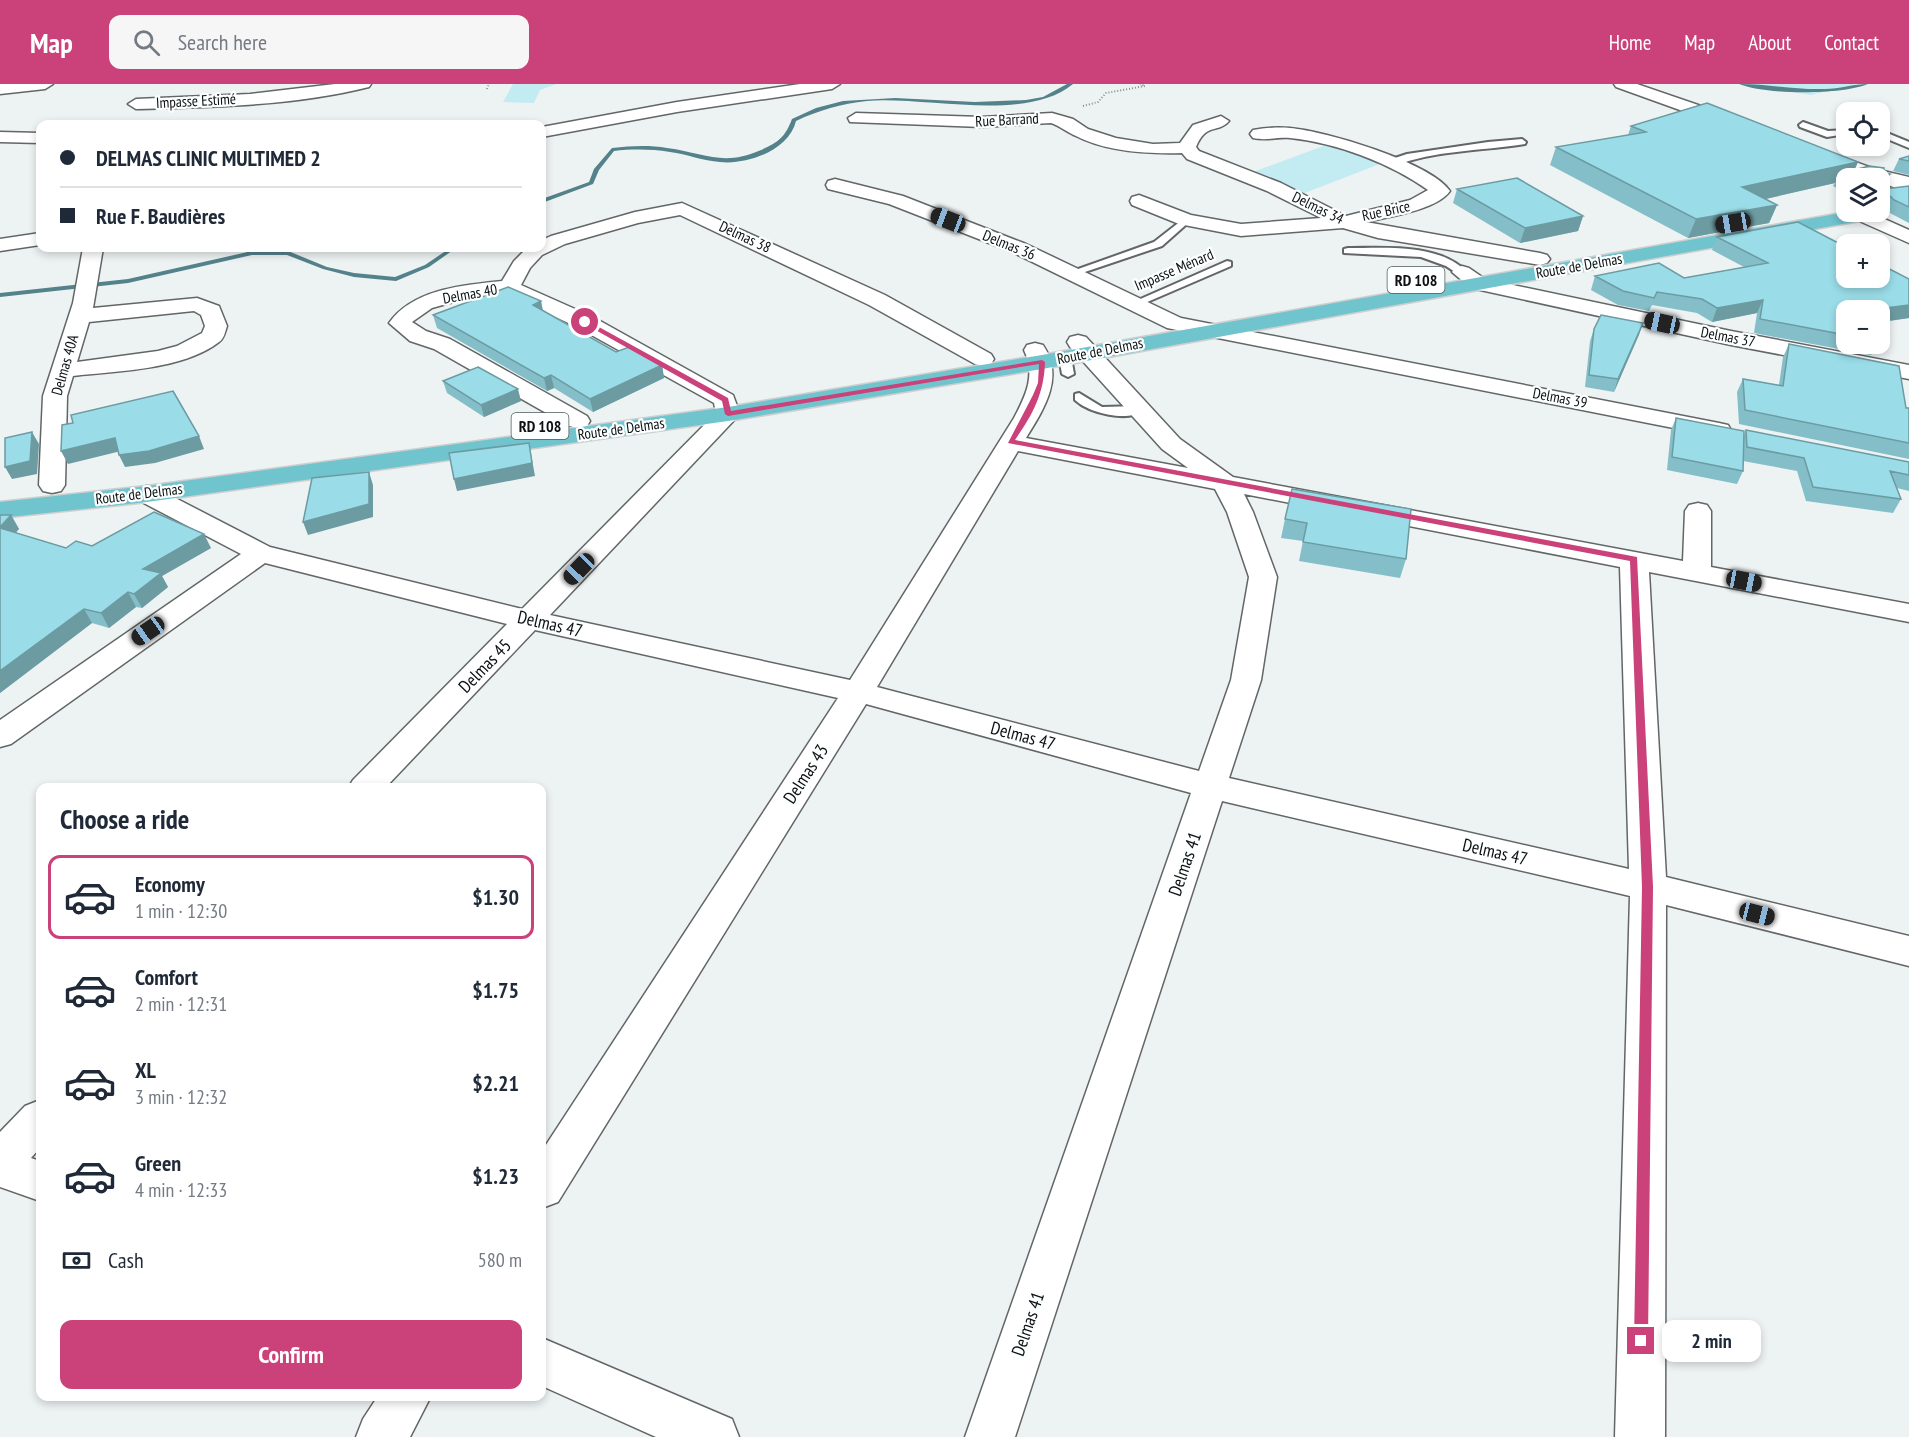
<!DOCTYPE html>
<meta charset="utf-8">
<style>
body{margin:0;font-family:"PT Sans Narrow",sans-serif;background:#f6f6f7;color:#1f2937;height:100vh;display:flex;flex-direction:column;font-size:22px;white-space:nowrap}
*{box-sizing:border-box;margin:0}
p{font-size:20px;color:#747a83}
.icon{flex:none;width:33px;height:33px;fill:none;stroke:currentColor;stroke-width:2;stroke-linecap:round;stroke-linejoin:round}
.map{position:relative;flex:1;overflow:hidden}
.side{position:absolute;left:36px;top:699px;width:510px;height:618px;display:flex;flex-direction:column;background:#fff;border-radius:12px;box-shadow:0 3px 9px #0003}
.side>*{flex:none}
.guide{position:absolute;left:36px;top:36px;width:510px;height:132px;border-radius:12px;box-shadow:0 3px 9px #0003;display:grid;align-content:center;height:132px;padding:0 24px;background:#fff}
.buttons{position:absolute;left:1836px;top:18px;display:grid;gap:12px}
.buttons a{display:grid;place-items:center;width:54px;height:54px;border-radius:12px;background:#fff;box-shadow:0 3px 9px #0003;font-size:30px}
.end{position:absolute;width:27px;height:27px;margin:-14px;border:8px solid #cb4179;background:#fff;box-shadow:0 0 0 3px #fff}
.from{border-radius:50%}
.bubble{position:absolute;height:42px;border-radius:12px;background:#fff;box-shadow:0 3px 9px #0003;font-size:20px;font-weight:800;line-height:42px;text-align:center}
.car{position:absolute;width:18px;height:36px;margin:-18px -9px;border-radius:8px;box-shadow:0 0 4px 2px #0007;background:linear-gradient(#222 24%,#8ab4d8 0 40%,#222 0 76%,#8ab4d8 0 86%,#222 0)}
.guide b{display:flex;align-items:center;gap:21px;height:57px;font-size:22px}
.guide b+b{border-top:2px solid #e0e1e3}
.guide i{width:15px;height:15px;background:#1f2937}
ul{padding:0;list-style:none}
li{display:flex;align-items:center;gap:18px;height:84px;margin:0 12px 9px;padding:0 12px;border:3px solid transparent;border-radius:12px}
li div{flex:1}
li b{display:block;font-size:22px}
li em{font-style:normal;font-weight:800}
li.selected{border-color:#cb4179}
li>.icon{width:54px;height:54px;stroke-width:1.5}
h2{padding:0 24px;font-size:27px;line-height:72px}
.pay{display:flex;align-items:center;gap:15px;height:66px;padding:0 24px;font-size:22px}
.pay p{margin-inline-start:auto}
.button{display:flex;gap:12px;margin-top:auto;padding:12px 24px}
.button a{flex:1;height:69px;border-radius:12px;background:#cb4179;color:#fff;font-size:24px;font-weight:800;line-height:69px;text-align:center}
header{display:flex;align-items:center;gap:36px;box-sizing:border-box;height:84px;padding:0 30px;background:#cb4179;color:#fff}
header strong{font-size:28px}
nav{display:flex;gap:33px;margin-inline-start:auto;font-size:21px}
.search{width:420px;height:54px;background:#f6f6f7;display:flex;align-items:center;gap:15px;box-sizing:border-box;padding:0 21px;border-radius:12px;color:#747a83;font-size:22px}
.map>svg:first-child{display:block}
.green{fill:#c3ebf2}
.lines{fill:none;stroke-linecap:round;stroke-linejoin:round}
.stream{fill:#53828a;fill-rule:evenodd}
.service-casing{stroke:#626667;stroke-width:4}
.minor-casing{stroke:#626667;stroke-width:3}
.tertiary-casing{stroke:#626667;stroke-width:3}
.secondary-casing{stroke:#626667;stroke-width:3}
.primary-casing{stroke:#cfcfcf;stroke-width:3}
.path{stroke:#898d8e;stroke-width:2;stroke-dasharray:1 2;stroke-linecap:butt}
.service{fill:#fff;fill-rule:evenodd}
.minor{fill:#fff;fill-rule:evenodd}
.tertiary{fill:#fff;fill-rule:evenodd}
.secondary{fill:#fff;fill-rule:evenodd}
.primary{fill:#70c4ce;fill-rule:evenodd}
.wall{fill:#84bec8}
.shaded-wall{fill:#6c9ba2}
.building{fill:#9adde8;stroke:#6c9ba2;stroke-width:1.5}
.route{fill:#cb4179}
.labels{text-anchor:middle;stroke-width:4.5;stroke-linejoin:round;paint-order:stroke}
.far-street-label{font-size:15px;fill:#0e1010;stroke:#fcffff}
.shield{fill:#fcffff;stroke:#555858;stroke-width:1.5}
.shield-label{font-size:16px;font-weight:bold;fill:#0e1010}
.street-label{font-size:18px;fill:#0e1010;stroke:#fcffff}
</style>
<header>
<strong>Map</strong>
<div class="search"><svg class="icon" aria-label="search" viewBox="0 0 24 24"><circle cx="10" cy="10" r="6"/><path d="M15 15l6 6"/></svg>Search here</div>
<nav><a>Home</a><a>Map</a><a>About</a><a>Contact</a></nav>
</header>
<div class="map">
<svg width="1909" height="1353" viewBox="0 0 1909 1353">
<rect width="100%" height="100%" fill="#edf2f3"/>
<!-- green -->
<path class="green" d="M513 0H556L540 6 534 19 503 18Z
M1739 0H1856L1811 11Z
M1326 61 1385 78 1302 110 1250 89Z"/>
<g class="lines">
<!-- stream -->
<path class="stream" d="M1067 0H1073C1026 39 925 12 867 17 841 20 819 26 796 37 789 66 748 81 720 78 703 77 687 70 670 68 651 65 632 65 614 67L599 86 593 100 542 119V115L589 98 594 85 612 64C631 62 649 61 667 64 705 69 723 83 761 66 779 58 785 53 792 35L816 24 843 17 895 14 975 18 1026 16 1043 13Z
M1739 0C1768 0 1796 6 1825 5 1839 5 1853 0 1868 0 1842 11 1766 11 1739 0Z
M450 164H456L429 183 396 197 354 193 323 185 287 171H252L128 199 0 213V209L128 195 252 167H288L327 183 354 189 395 193 425 181Z"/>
<!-- service casing -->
<g class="service-casing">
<path id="service" d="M1803 38 1828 47 1846 46V50L1827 53 1800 43 1799 41Z
M1880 46 1909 58V64L1880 52Z
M1522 55 1526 58 1525 60C1482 67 1435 66 1394 82L1390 79 1395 74 1407 70 1488 58Z
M1186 133 1189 134V138L1162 162 1076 191 1067 189 1154 158Z
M1348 164C1386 164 1438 159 1467 188L1458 190 1446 182 1421 173 1344 169V165Z
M1227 177 1231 178V182L1138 222H1130L1129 220Z
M1065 270 1071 273 1074 290 1068 293 1062 290 1059 273Z
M1079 309 1102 323 1138 322 1144 326C1128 339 1089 329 1075 316V310Z"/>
</g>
<!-- minor casing -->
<g class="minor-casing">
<path id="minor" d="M0 0H53L45 5 0 10Z
M335 0H371L369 3C294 22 213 23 136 25L128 20 136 15 250 10Z
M800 0H840L832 5 677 28 542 53V43L677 18Z
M856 29 982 33 1052 29 1073 35 1088 45 1116 54 1153 60 1180 59 1193 41 1221 32 1229 37C1218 50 1206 38 1196 63L1199 67 1281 99 1346 132 1410 116 1428 106C1390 79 1337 59 1290 54 1278 53 1265 57 1253 54L1250 50 1253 46C1264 44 1278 43 1290 44 1325 47 1430 78 1450 107 1437 126 1388 133 1366 138L1540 169 1547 171 1550 175 1547 179 1540 181 1378 154 1343 144 1241 152 1179 140 1132 121 1130 117 1132 113 1139 111 1191 131 1241 140 1321 134 1267 107 1187 75 1182 69C1148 70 1107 68 1076 52 1067 48 1060 42 1051 39L982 43 850 38 848 34Z
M0 48 40 49V59L0 58Z
M835 95 903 112 1026 160 1181 234 1719 339 1728 341 1731 346 1728 351 1719 353 1167 244 1012 168 889 120 828 105 826 101 828 97Z
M682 119 885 211 991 270 994 275 991 280 983 282 975 280 869 221 680 131 638 139 565 160 542 171 530 184 521 201 593 233 733 311 740 330 550 531 850 596 1014 334C1026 311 1036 291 1024 266L1027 261 1035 259 1043 261C1065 293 1044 325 1026 354L1188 384 1162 365 1070 263 1067 258 1070 253 1078 251 1086 253 1180 355 1233 393 1683 477 1685 427 1689 421 1698 419 1707 421 1711 427V483L1909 520V538L1649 488 1666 793 1909 852V882L1666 821 1665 1353H1615L1630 812 1222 717 1015 1353H965L1191 709 866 620 558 1118 542 1124V1067L838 614 535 546 385 704H348L353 696 507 540 265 479 11 660 0 663V636L241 470 138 416 134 410 138 404 147 402 156 404 270 463 522 525 716 329 714 319 577 243 506 210 471 213 432 224 412 238 426 247 450 255 587 332 590 337 587 342 578 344 569 342 434 265 410 257 389 239C413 205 463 201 502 197L514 177 527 164H542V156L551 152 635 128ZM1018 367 1215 405 1227 428 1249 493 1231 596 1199 687 877 603ZM1244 410 1620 483 1629 785 1229 694 1261 596 1277 493 1253 428Z
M1846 126 1869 128 1909 146V159L1848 132Z
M40 149V161L0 167V155Z
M83 164H103L93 224 197 214 219 222 227 242C225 248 224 255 219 258 183 286 116 287 73 292L67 312 65 401 61 407 52 409 43 407 39 401 43 312 73 219ZM194 227 201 231 205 242 202 249 177 262 158 267 77 278 89 238Z
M1462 182 1469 184 1485 195 1731 247 1909 281V295L1731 261 1471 204 1452 188 1455 184Z
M40 1016V1064L31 1074 40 1077V1117L0 1103V1048L25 1022Z
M542 1254 732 1335 739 1353H656L542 1302Z
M378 1312H431L410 1353H356L363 1335Z"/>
</g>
<!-- tertiary casing -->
<g class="tertiary-casing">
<path id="tertiary" d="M1614 0H1637L1739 35 1741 39 1733 44 1727 43 1616 3Z
M1813 63 1909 97V109L1880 98V94H1869L1807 72 1804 68 1807 64Z"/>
</g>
<!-- secondary casing -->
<g class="secondary-casing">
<path id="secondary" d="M1875 85 1909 93V103L1880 97V94H1869L1866 90 1869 86Z"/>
</g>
<!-- primary casing -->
<g class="primary-casing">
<path id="primary" d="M1880 123 1886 128 1883 132 1876 134 1042 285 728 337 147 418 0 434V418L147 402 728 323 1042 271 1847 128H1880Z"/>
</g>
<!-- path -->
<path class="path" d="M487 5 489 0
M1083 22 1098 18 1106 9 1145 2 1140 0"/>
<!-- service -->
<use href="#service" class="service"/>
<!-- minor -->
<use href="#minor" class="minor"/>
<!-- tertiary -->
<use href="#tertiary" class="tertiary"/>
<!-- secondary -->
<use href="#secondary" class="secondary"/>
<!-- primary -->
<use href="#primary" class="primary"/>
</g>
<!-- wall -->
<path class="wall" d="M1707 19 1858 78 1854 86 1869 82 1884 84V88L1890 90 1884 102 1885 105 1909 102V139L1888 128 1881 121 1880 122V94H1846V109L1833 102 1835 99 1765 115 1777 121 1769 139 1688 154 1550 81 1556 63 1628 51 1631 42Z
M1909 72V91L1893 87 1899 75Z
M1457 105 1583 132 1578 147 1520 159 1453 119Z
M1717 153 1909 195V234L1883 238 1846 226V260H1877L1871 271 1754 249 1757 229 1712 238 1697 229 1652 221 1649 227 1618 221 1591 206 1595 192 1684 194 1744 183 1712 166Z
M541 217 543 226 616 268 662 281 664 294 593 328 554 304 547 307 437 244 433 231Z
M1643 239 1614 308 1585 303 1590 257 1594 245Z
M1789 260 1906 324H1909V375L1739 340 1737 308 1743 295 1779 301 1783 273Z
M443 297 521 317 484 333 447 309Z
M1676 334 1744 351 1746 346 1909 378V407L1897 404 1901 415 1893 429 1806 417 1797 387 1743 377V387L1737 400 1667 386 1671 346Z
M1411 425 1406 475 1400 494 1299 477 1303 457 1281 454 1285 435Z
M11 431 19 445 15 449 66 464 92 462 211 464 162 492 168 503 142 524 136 523 109 544 92 539 0 609Z"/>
<!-- shaded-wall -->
<path class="shaded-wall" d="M1858 78 1851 94 1839 90 1835 99 1735 122 1742 103Z
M1890 90 1884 103V92Z
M1887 109 1881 121 1880 122V120L1884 111Z
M1777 121 1769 139 1688 154 1696 135Z
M1583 132 1578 147 1520 159 1525 144Z
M1763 216 1757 229 1712 238 1717 224Z
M541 217 543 230 533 221Z
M1909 221V234L1880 238 1886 224Z
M1643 239 1639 251 1614 308 1618 295Z
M662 281 664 294 593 328 590 315Z
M551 291 554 304 547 307 544 294Z
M518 305 521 317 484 333 481 321Z
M32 348 39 360 37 390 12 395 5 383Z
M199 352 204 365 155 379 125 383 119 371Z
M115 354 121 367 68 380 61 367Z
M529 359 535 392 457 407 454 395Z
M369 388 373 401V433L308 451 303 438Z
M11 431 19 445 7 458 0 446V443Z
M204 450 211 464 162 492 168 503 142 524 134 510 143 485Z
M128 508 136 523 109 544 101 529Z
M84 525 92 539 0 609V587Z"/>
<!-- building -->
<path class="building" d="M1707 19 1858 78 1742 103 1777 121 1696 135 1556 63 1646 48 1631 42Z
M1909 72V77L1899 75Z
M1869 82 1884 84V88L1890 90 1884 92 1885 105 1909 102V123L1894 116 1887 109 1884 111 1880 109V94H1849L1839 90Z
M1517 94 1583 132 1525 144 1457 105Z
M1798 138 1846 163V194H1880V180L1909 195V221L1886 224 1880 251V226H1846V251L1760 235 1763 216 1717 224 1702 215 1657 208 1654 214 1623 207 1595 192 1659 179 1684 194 1768 179 1717 153Z
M508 203 541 217 533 221 616 268 629 263 662 281 590 315 551 291 544 294 433 231Z
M1601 231 1643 239 1618 295 1589 291 1594 245Z
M1789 260 1899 282 1906 324H1909V359L1745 326 1743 295 1783 302Z
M478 283 518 305 481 321 443 297Z
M173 307 199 352 149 367 119 371 115 354 61 367 62 341 73 339 71 331Z
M1676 334 1744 347 1743 387 1672 373Z
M1746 346 1909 378V391L1890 387 1901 415 1813 403 1804 374 1747 363Z
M32 348 30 377 5 383V354Z
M529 359 532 379 454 395 449 369Z
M369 388V420L303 438 312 394Z
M1292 405 1411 425 1406 475 1303 458 1307 439 1285 435Z
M154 428 204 450 143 485 161 489 134 510 128 508 101 529 84 525 0 587V444L66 464 76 457 92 462Z
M0 431H11L0 443Z"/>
<!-- route -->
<path class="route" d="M583 237H588L728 314 731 327 1042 276 1045 278C1044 310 1033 330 1015 356L1637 473 1653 803 1648 1257 1646 1262 1641 1264 1636 1262 1634 1257 1642 803 1630 477 1008 359 1033 311 1038 299 1039 280 728 332 725 330 722 317 583 239Z"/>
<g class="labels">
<!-- far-street labels -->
<g class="far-street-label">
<text transform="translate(196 17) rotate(-3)" y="5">Impasse Estimé</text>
<text transform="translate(1007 36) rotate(-3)" y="5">Rue Barrand</text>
<text transform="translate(1318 124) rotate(26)" y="5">Delmas 34</text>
<text transform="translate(1386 127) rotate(-12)" y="5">Rue Brice</text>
<text transform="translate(745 153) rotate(25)" y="5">Delmas 38</text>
<text transform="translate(1009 161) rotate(22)" y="5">Delmas 36</text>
<text transform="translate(1579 182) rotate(-10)" y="5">Route de Delmas</text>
<text transform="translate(1174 186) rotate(-23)" y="5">Impasse Ménard</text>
<text transform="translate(470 210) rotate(-10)" y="5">Delmas 40</text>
<text transform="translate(1728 253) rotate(11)" y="5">Delmas 37</text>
<text transform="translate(1100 267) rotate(-11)" y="5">Route de Delmas</text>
<text transform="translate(65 281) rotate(-74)" y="5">Delmas 40A</text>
<text transform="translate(1560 314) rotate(11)" y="5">Delmas 39</text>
<text transform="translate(621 345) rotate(-8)" y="5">Route de Delmas</text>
<text transform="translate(139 410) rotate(-7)" y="5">Route de Delmas</text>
</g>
<!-- shield labels -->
<g class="shield">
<rect x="1387.5" y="183" width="57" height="26" rx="4.5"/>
<rect x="511.5" y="329" width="57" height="26" rx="4.5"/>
</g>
<g class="shield-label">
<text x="1416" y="202">RD 108</text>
<text x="540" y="348">RD 108</text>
</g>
<!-- street labels -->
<g class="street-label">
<text transform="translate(550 540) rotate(13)" y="6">Delmas 47</text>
<text transform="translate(485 582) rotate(-46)" y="6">Delmas 45</text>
<text transform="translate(1023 652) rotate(15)" y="6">Delmas 47</text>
<text transform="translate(806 690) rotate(-57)" y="6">Delmas 43</text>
<text transform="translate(1495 768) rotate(13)" y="6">Delmas 47</text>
<text transform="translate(1185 780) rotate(-71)" y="6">Delmas 41</text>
<text transform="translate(1028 1240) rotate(-71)" y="6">Delmas 41</text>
</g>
</g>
</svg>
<div class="buttons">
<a><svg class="icon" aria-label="locate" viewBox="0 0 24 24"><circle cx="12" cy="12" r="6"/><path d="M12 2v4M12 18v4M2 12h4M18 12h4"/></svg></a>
<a><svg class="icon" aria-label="layers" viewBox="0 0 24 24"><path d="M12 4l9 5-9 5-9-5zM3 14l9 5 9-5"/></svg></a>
<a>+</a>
<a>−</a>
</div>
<i class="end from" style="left:585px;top:238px"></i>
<i class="end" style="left:1641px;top:1257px"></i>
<div class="bubble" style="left:1662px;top:1236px;width:99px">2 min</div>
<i class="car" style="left:948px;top:136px;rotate:291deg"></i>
<i class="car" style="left:1733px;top:139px;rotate:260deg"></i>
<i class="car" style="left:1662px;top:239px;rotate:282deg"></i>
<i class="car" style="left:579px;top:485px;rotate:224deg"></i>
<i class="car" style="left:1744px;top:497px;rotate:101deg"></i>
<i class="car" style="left:148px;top:547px;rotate:235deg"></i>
<i class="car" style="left:1757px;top:830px;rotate:104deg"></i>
<div class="guide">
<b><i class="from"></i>DELMAS CLINIC MULTIMED 2</b>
<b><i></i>Rue F. Baudières</b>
</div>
<section class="side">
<h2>Choose a ride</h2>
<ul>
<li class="selected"><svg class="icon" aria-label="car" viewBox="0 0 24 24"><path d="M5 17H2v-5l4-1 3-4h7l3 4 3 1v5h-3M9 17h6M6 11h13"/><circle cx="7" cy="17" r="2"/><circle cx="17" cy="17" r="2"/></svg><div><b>Economy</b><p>1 min · 12:30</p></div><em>$1.30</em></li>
<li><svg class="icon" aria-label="car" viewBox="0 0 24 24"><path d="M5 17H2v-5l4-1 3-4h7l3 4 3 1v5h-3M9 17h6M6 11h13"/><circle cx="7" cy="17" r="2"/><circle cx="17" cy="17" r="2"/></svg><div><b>Comfort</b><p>2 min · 12:31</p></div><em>$1.75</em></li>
<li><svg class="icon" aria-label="car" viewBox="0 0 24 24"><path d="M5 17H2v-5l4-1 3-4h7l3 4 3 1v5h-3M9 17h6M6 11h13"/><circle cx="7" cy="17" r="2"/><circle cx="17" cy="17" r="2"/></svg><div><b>XL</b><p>3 min · 12:32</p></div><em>$2.21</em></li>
<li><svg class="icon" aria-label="car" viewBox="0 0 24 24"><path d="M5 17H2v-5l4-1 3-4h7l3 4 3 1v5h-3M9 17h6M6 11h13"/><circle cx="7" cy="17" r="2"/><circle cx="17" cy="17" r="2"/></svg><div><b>Green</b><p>4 min · 12:33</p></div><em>$1.23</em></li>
</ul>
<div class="pay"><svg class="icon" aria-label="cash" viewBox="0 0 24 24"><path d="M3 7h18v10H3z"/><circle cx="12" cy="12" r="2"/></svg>Cash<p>580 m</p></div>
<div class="button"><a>Confirm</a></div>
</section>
</div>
